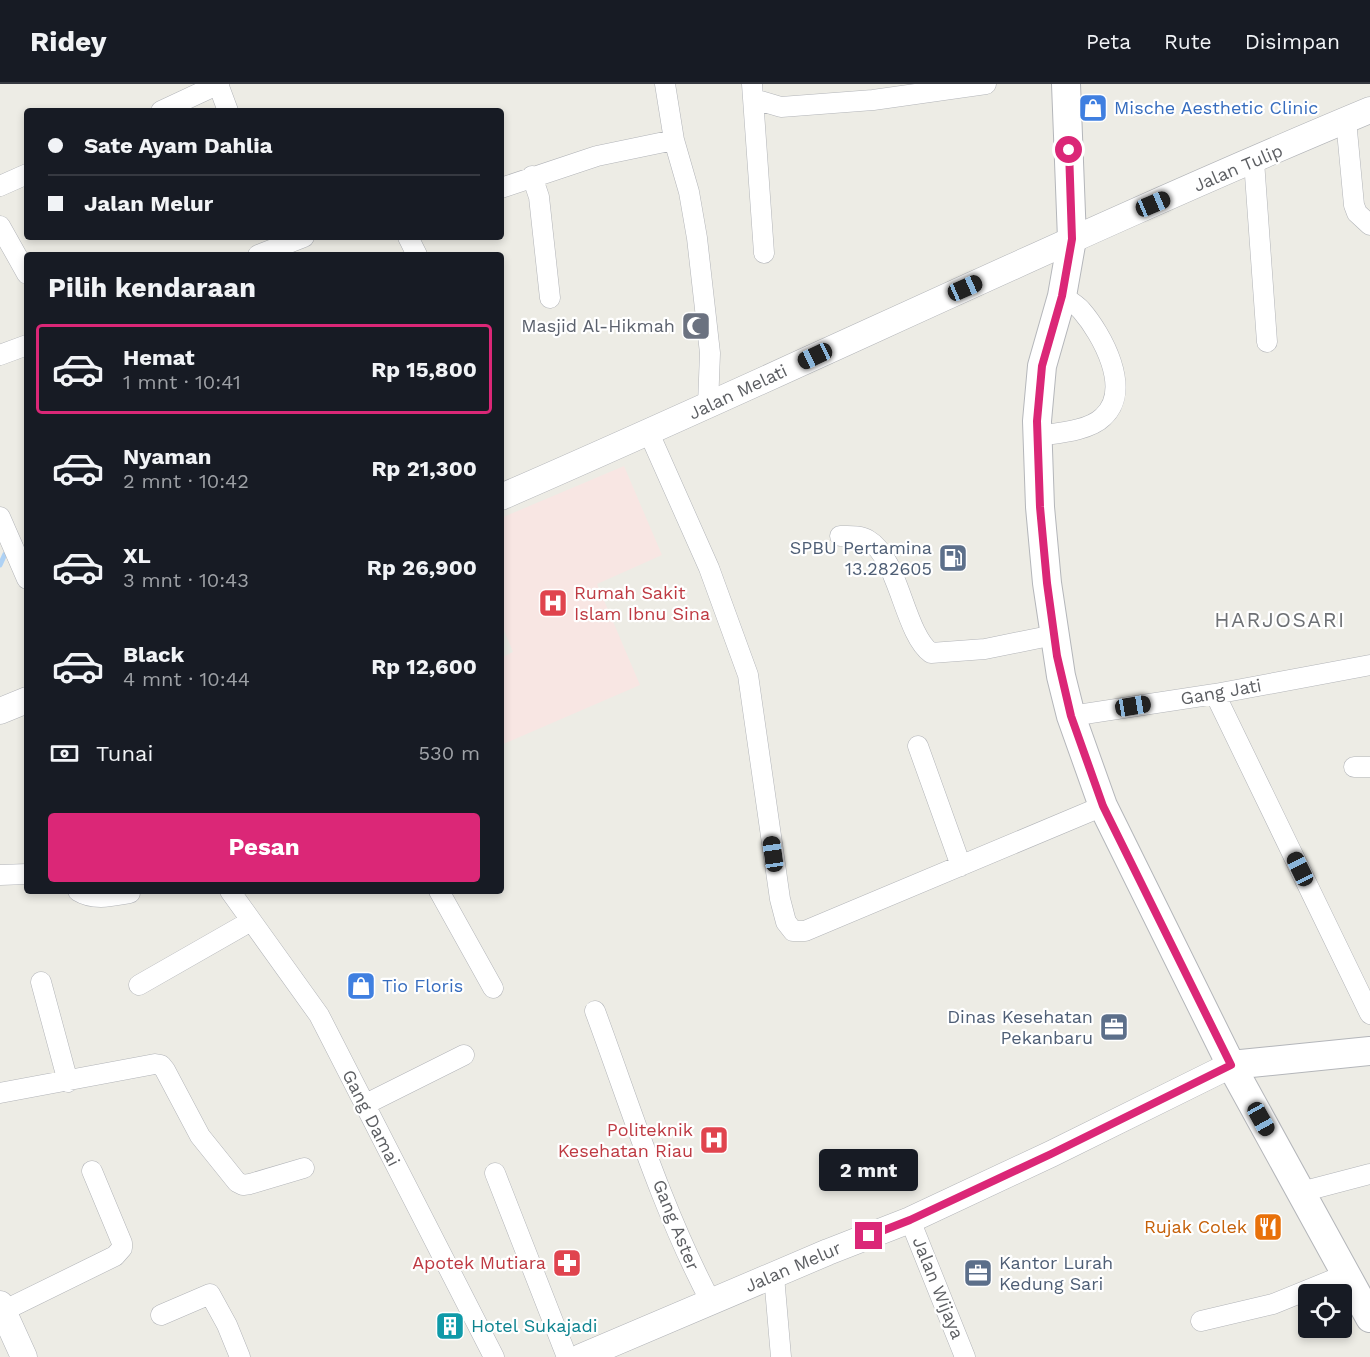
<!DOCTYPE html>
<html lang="id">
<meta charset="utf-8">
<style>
body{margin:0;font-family:"Work Sans",sans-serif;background:#242831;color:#f1f3f6;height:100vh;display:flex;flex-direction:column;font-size:22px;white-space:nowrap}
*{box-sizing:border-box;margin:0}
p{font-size:20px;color:#9ea1a6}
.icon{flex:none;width:33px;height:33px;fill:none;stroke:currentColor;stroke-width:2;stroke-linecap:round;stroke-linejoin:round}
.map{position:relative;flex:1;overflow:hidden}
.panel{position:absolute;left:24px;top:168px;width:480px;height:642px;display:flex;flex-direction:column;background:#171b24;border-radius:6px;box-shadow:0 3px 9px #0003}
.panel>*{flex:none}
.banner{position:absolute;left:24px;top:24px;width:480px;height:132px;border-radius:6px;box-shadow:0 3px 9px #0003;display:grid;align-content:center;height:132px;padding:0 24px;background:#171b24}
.fabs{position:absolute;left:1298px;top:1200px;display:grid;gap:12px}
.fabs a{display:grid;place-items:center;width:54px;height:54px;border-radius:6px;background:#171b24;box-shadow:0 3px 9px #0003;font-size:30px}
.end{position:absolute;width:27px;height:27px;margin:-14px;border:8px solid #db2777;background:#fff;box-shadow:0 0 0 3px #fff}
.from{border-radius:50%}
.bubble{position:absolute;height:42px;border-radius:6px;background:#171b24;box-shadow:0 3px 9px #0003;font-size:20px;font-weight:700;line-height:42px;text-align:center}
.car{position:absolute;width:18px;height:36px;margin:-18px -9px;border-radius:8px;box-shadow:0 0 4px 2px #0007;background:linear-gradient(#222 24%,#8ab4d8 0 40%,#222 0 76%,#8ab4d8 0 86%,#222 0)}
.banner b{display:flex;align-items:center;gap:21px;height:57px;font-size:22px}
.banner b+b{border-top:2px solid #363941}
.banner i{width:15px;height:15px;background:#f1f3f6}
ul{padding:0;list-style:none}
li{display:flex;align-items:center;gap:18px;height:90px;margin:0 12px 9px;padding:0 12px;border:3px solid transparent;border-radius:6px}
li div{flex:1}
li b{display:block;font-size:22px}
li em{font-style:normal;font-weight:700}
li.selected{border-color:#db2777}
li>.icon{width:54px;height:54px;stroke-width:1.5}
h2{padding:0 24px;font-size:27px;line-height:72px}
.pay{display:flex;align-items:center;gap:15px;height:66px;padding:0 24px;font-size:22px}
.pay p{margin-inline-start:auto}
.primary-button{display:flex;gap:12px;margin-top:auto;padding:12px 24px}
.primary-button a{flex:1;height:69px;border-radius:6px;background:#db2777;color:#fff;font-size:24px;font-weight:700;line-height:69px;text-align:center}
header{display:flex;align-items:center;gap:36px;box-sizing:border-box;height:84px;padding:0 30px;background:#171b24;border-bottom:2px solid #363941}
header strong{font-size:28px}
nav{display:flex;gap:33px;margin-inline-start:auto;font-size:21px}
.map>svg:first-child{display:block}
.medical{fill:#f8e6e3}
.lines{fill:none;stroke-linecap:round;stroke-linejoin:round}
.stream{stroke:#aed1f4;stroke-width:5}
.minor-casing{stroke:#b2b4b8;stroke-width:21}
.tertiary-casing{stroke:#b2b4b8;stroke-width:27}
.secondary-casing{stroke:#b4b6ba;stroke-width:30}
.minor{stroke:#fff;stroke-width:20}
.tertiary{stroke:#fff;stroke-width:26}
.secondary{stroke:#fff;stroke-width:28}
.route{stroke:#db2777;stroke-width:8}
.labels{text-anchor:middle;stroke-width:4.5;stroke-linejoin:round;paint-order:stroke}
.shop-label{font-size:18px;fill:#366cbe;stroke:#fff;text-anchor:start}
.street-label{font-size:18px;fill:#5d5f63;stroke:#fff}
.worship-label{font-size:18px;fill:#5b616d;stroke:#fff;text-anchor:end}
.service-label{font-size:18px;fill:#4e5e75;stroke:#fff;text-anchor:end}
.health-label{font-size:18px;fill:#be3a42;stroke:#fff;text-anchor:end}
.food-label{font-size:18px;fill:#c56008;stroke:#fff;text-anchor:end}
.culture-label{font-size:18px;fill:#0d838f;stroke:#fff;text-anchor:start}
.quarter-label{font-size:21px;letter-spacing:1.5px;fill:#6e7175;stroke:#fff}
</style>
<header>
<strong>Ridey</strong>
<nav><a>Peta</a><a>Rute</a><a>Disimpan</a></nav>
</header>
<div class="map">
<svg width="1370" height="1273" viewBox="0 0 1370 1273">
<rect width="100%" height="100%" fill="#edece5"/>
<!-- medical -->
<path class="medical" d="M624 382 662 471 597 500 640 601 501 661V574L513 568 501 539V434Z"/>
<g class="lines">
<!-- stream -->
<path class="stream" d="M0 481 5 470"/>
<!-- minor casing -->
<g class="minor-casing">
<path id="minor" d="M218 0 228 27
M665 0 674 56 689 108 697 154 710 269 708 321
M752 0 764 169
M754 15 781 23 873 16 986 0
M161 27 219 0
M1346 36 1354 121 1357 129 1370 141
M1254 77 1267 258
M532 92 539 113 550 214
M0 102 27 90
M501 104 597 72 674 56
M0 142 27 190
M408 153 417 171
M258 171 304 153
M0 271 27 261
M649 349 709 484 748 591 780 815 786 838 793 847H805L1103 722
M1038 352C1057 349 1089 347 1103 333 1133 306 1102 250 1081 226 1076 220 1068 216 1062 212
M0 433 27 495
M840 452C849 452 861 451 868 456 899 474 904 549 931 569L985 565 1054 551
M1215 610 1370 930
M1071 632 1215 610 1370 581
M918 662 961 782
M1354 683H1370
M0 791 27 790
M78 807C94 817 113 812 130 809
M230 807 319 931 494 1273
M439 807 493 904
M41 898 68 998
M139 901 251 837
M595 927C631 1024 662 1126 711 1218
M0 1009 155 980 161 981 165 986 200 1052 237 1098 243 1101 250 1100 304 1084
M364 1021 464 971
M495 1089 567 1273
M1301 1108 1370 1090
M910 1136 965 1273
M774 1192 781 1273
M3 1227 115 1172 122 1164V1159L92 1087
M161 1231 210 1210 227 1241 240 1273
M1201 1237 1273 1220 1347 1190"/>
</g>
<!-- tertiary casing -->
<g class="tertiary-casing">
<path id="tertiary" d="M501 413C792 287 1077 148 1370 26
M0 627 27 616
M0 1220 24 1273
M581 1273 828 1168 910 1136 1051 1070 1231 981"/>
</g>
<!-- secondary casing -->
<g class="secondary-casing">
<path id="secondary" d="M1066 0 1072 155 1062 212 1042 282 1037 337 1040 423 1047 499 1061 592 1071 632 1103 722 1231 981 1370 1234
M1231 981 1370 967"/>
</g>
<!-- minor -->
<use href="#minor" class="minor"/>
<!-- tertiary -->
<use href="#tertiary" class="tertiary"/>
<!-- secondary -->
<use href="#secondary" class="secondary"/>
</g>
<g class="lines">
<!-- route -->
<path class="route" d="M869 1152 910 1136 1051 1070 1231 981 1103 722 1071 632 1057 572 1047 499 1040 423 1037 337 1042 282 1062 212 1072 155 1069 66"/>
</g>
<!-- icons -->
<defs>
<g id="shop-square" transform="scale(1.5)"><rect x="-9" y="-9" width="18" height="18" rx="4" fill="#3f7fe0" stroke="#fff"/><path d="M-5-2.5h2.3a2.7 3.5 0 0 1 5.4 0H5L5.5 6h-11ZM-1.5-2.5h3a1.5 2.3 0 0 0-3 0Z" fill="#fff"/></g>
<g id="mosque-square" transform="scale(1.5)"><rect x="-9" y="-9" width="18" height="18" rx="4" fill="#6b7280" stroke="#fff"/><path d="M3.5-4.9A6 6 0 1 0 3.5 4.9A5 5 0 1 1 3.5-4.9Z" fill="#fff"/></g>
<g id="fuel-square" transform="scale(1.5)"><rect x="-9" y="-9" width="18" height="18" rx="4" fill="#5c6f8a" stroke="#fff"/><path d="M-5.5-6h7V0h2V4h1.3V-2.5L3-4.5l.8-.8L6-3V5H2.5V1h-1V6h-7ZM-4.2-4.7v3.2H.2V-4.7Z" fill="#fff"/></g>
<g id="hospital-square" transform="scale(1.5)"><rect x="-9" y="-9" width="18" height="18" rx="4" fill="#e0444e" stroke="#fff"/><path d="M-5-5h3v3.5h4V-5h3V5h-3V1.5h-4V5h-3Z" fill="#fff"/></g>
<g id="office-square" transform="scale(1.5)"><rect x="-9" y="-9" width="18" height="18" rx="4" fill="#5c6f8a" stroke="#fff"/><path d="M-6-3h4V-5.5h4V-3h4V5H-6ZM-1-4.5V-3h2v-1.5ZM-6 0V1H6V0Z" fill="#fff"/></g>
<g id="restaurant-square" transform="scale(1.5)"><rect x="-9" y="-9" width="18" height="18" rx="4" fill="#e8710a" stroke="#fff"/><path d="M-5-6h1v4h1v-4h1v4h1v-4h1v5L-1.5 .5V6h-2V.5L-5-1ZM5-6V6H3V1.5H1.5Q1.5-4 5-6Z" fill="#fff"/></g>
<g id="pharmacy-square" transform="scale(1.5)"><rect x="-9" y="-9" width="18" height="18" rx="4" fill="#e0444e" stroke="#fff"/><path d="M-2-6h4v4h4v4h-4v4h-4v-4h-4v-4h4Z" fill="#fff"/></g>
<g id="building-square" transform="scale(1.5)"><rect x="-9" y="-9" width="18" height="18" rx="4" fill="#0f9aa8" stroke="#fff"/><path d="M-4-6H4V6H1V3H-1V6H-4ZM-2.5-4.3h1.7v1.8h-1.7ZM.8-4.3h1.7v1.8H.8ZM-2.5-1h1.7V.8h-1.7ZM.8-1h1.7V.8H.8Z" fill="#fff"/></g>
</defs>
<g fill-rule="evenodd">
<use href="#shop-square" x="1093" y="24"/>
<use href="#mosque-square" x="696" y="242"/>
<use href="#fuel-square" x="953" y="474"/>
<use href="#hospital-square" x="553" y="519"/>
<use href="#shop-square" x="361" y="902"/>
<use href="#office-square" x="1114" y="943"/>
<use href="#hospital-square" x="714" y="1056"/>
<use href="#restaurant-square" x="1268" y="1143"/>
<use href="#pharmacy-square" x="567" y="1179"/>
<use href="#office-square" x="978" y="1189"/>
<use href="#building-square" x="450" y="1242"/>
</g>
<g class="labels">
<!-- shop labels -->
<g class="shop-label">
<text x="1114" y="30">Mische Aesthetic Clinic</text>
<text x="382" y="908">Tio Floris</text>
</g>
<!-- street labels -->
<g class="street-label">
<text transform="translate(1238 84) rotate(-23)" y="6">Jalan Tulip</text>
<text transform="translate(738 308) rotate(-25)" y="6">Jalan Melati</text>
<text transform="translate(1221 608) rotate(-10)" y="6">Gang Jati</text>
<text transform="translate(371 1034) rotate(63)" y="6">Gang Damai</text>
<text transform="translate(676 1141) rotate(68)" y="6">Gang Aster</text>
<text transform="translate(793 1183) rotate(-23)" y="6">Jalan Melur</text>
<text transform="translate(938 1204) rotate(68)" y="6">Jalan Wijaya</text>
</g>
<!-- worship labels -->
<g class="worship-label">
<text x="675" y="248">Masjid Al-Hikmah</text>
</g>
<!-- service labels -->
<g class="service-label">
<text x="932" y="470">SPBU Pertamina<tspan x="932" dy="21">13.282605</tspan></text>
<text x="1093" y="939">Dinas Kesehatan<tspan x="1093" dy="21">Pekanbaru</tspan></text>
<text x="999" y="1185" text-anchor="start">Kantor Lurah<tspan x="999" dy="21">Kedung Sari</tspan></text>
</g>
<!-- health labels -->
<g class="health-label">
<text x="574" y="515" text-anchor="start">Rumah Sakit<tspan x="574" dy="21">Islam Ibnu Sina</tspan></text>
<text x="693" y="1052">Politeknik<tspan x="693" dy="21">Kesehatan Riau</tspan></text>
<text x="546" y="1185">Apotek Mutiara</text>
</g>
<!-- food labels -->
<g class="food-label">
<text x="1247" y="1149">Rujak Colek</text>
</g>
<!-- culture labels -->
<g class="culture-label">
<text x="471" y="1248">Hotel Sukajadi</text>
</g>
<!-- quarter labels -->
<g class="quarter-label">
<text x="1280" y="543">HARJOSARI</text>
</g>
</g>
</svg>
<div class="fabs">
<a><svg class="icon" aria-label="locate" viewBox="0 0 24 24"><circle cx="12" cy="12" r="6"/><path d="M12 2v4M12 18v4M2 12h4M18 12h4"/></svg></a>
</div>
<i class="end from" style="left:1069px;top:66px"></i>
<i class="end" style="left:869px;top:1152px"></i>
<div class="bubble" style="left:819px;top:1065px;width:99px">2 mnt</div>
<i class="car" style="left:1153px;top:120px;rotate:67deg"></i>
<i class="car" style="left:965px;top:204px;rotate:66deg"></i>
<i class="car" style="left:815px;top:272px;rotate:245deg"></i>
<i class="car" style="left:1133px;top:622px;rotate:81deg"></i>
<i class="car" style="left:773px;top:770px;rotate:352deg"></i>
<i class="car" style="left:1300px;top:785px;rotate:334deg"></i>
<i class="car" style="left:1261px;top:1035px;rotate:151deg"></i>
<div class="banner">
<b><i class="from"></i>Sate Ayam Dahlia</b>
<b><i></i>Jalan Melur</b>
</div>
<section class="panel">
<h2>Pilih kendaraan</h2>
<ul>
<li class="selected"><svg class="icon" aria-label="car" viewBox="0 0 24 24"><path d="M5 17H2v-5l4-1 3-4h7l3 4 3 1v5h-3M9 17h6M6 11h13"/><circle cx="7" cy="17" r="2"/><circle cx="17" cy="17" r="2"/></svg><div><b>Hemat</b><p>1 mnt · 10:41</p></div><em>Rp 15,800</em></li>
<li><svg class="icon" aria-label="car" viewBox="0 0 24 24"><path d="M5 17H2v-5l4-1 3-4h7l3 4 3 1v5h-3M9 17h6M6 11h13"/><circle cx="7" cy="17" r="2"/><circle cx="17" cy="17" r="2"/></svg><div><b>Nyaman</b><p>2 mnt · 10:42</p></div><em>Rp 21,300</em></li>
<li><svg class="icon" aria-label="car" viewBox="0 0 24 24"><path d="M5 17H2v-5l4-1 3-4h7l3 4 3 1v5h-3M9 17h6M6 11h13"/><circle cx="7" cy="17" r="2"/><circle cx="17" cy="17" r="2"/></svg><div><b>XL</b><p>3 mnt · 10:43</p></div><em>Rp 26,900</em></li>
<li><svg class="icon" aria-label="car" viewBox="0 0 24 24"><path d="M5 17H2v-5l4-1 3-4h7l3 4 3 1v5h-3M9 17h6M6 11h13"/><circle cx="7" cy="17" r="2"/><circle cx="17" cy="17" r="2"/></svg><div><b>Black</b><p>4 mnt · 10:44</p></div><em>Rp 12,600</em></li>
</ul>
<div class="pay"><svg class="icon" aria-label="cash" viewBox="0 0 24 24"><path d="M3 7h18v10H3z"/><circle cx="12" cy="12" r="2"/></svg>Tunai<p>530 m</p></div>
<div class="primary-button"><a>Pesan</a></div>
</section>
</div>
